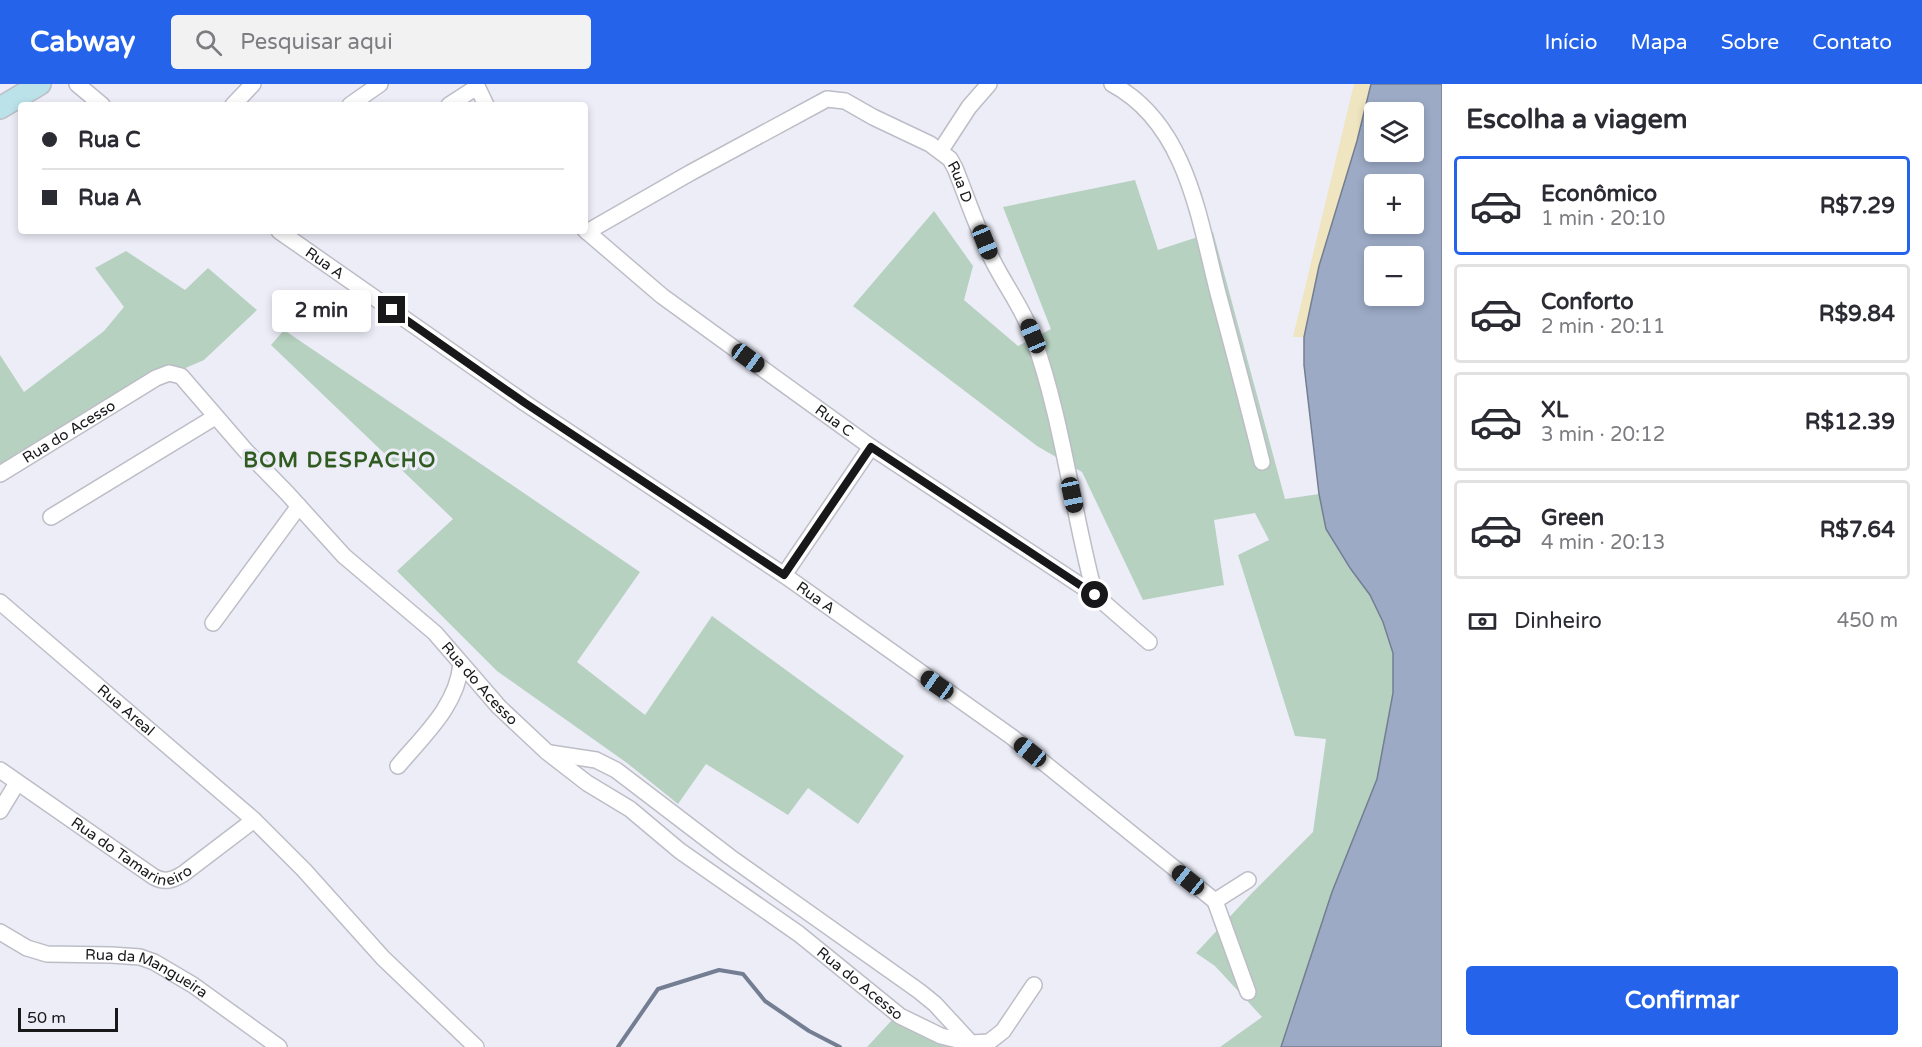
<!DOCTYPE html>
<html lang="pt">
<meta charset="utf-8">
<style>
body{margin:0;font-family:"Varela Round",sans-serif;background:#f2f2f3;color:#2b2b33;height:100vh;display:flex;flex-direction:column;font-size:22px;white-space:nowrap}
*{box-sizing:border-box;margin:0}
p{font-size:20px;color:#7c7c81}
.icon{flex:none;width:33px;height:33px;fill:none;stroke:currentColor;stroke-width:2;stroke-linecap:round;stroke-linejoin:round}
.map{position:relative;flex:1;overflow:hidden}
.drawer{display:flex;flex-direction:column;background:#fff;width:480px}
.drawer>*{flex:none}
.banner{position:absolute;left:18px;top:18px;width:570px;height:132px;border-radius:6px;box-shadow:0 3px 9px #0003;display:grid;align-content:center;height:132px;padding:0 24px;background:#fff}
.controls{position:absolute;left:1364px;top:18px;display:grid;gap:12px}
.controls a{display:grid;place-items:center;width:60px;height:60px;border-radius:6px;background:#fff;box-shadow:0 3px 9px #0003;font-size:30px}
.scale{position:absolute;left:18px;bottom:15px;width:100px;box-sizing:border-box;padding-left:6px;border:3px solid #18181b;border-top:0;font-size:16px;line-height:21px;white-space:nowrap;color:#18181b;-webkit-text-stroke:4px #ededf8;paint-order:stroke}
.end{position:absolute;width:27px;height:27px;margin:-14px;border:8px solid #18181b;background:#fff;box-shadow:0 0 0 3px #fff}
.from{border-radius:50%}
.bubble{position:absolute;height:42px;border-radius:6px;background:#fff;box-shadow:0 3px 9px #0003;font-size:20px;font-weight:700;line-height:42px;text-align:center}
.car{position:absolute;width:18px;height:36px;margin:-18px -9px;border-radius:8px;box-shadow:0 0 4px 2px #0007;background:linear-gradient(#222 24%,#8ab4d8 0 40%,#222 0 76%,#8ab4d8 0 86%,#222 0)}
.banner b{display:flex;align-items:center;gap:21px;height:57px;font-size:22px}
.banner b+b{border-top:2px solid #e1e1e2}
.banner i{width:15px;height:15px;background:#2b2b33}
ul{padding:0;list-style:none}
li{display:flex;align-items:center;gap:18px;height:99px;margin:0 12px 9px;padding:0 12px;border:3px solid #e1e1e2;border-radius:6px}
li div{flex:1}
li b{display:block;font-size:22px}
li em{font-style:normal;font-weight:700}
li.on{border-color:#2563eb}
li>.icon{width:54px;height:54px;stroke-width:1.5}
h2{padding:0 24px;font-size:27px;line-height:72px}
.pay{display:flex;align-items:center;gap:15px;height:66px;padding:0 24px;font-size:22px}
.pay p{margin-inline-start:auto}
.button{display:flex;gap:12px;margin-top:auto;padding:12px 24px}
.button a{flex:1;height:69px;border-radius:6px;background:#2563eb;color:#fff;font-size:24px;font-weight:700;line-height:69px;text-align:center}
header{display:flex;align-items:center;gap:36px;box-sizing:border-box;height:84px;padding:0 30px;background:#2563eb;color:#fff}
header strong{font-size:28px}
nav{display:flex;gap:33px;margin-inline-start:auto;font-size:21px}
.search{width:420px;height:54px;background:#f2f2f3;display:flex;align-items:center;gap:15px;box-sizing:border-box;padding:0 21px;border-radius:6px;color:#7c7c81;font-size:22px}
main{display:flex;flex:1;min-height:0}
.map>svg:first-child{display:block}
.green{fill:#b6d1c0}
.sand{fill:#efe5c0}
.water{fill:#9caac5;stroke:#747e92;stroke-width:1.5;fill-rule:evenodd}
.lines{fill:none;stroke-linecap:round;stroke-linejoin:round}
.stream{stroke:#747e92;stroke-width:4}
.street-casing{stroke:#bdbdc7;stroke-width:18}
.secondary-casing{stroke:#bdbdc7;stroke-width:24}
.street{stroke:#fff;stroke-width:15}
.secondary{stroke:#bae2e8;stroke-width:21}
.route{stroke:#18181b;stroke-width:8}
.labels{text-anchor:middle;stroke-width:6;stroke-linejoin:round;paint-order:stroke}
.street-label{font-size:15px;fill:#18181b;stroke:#ededf8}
.district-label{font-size:21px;font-weight:bold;letter-spacing:1.5px;fill:#315c21;stroke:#ededf8}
</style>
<header>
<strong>Cabway</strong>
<div class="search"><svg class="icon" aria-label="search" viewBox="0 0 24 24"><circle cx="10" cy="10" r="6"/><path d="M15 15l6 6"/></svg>Pesquisar aqui</div>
<nav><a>Início</a><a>Mapa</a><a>Sobre</a><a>Contato</a></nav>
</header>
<main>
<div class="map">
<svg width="1442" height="963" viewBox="0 0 1442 963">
<rect width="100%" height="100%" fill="#ededf8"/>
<!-- green -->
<path class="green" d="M1135 96 1158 166 1213 148 1285 415 1319 410 1326 446 1349 484 1370 511 1383 538 1393 569V609L1377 695 1332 808 1281 963H1220L1262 933 1215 882 1196 869 1251 810 1313 748 1326 655 1295 652 1238 471 1269 456 1255 429 1214 436 1224 501 1143 516 1082 388 1037 362 853 222 934 127 973 182 964 216 1018 262 1051 245 1003 123Z
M126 167 185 206 208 184 257 226 204 276 181 286 0 391V271L24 308 104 247 124 223 95 184Z
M284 246 640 488 577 578 645 631 712 532 904 672 858 740 808 704 788 731 706 680 678 720 627 679 497 587 397 487 453 435 271 261Z
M892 936 942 959 967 963H867Z"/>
<!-- sand -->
<path class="sand" d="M1354 0H1371L1357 57 1319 182 1304 253H1293Z"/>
<!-- water -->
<path class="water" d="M1371 0H1442V963H1281L1332 808 1377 695 1393 609V569L1383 538 1370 511 1350 484 1326 445 1319 410 1304 281V253L1319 182 1357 57ZM1374 28H1413V68H1374ZM1374 100H1413V140H1374ZM1374 172H1413V212H1374Z"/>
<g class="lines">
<!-- stream -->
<path class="stream" d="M618 963 658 905 719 886 743 890 765 917 809 947 840 963"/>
<!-- street casing -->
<g class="street-casing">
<g id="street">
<path d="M77 0 102 21"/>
<path d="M476 0 486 21"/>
<path d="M1112 0C1187 40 1199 135 1218 209 1233 265 1248 321 1262 378"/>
<path d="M233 21 253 0"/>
<path d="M350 21 380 0"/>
<path d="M449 21 477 3"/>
<path d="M941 66 969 23 989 0"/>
<path id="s1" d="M585 146 662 212 713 249 871 363 1095 511 1149 558"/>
<path id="s2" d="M279 147 525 319 784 491 1012 653 1215 817 1248 796"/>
<path id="s3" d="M587 148 690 89 827 15 845 17 873 33 930 60 950 75 955 84C967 114 978 147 993 177 1006 203 1024 226 1033 253 1063 337 1072 426 1095 511"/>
<path id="s4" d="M0 390 156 294 169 289 181 292 245 366 287 409 344 472 435 549 499 623 547 668 587 699 630 725 680 767 799 850 900 932 941 952 971 959 989 958 1003 947 1034 901"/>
<path d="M51 433 215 333"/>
<path d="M784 491 871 363"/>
<path id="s5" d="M0 518 254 736 304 786 383 874 476 963"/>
<path d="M213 539 299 422"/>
<path d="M550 669 596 676 616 686 730 773 919 907 935 920 971 959"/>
<path d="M398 682C424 651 457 622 461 580"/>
<path id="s6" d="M0 686 154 793C165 799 173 796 183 790L254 736"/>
<path d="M0 727 17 699"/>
<path d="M1215 817 1248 908"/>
<path id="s7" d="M0 848 27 864 47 870 111 871 140 873 154 878 193 901 279 963"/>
</g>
</g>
<!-- secondary casing -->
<g class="secondary-casing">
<path id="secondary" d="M0 24 40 0"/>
</g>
<!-- street -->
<use href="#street" class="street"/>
<!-- secondary -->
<use href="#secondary" class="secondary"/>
</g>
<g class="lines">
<!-- route -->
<path class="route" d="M392 226 525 319 784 491 871 363 1095 511"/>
</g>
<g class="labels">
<!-- street labels -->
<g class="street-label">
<text dy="5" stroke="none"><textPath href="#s3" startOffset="438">Rua D</textPath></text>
<text dy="5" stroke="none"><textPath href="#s2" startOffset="56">Rua A</textPath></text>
<text dy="5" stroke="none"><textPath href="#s1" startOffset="314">Rua C</textPath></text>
<text dy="5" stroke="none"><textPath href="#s4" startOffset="81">Rua do Acesso</textPath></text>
<text dy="5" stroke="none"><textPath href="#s2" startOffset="650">Rua A</textPath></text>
<text dy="5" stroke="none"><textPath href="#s4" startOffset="639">Rua do Acesso</textPath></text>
<text dy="5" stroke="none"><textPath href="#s5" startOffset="166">Rua Areal</textPath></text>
<text dy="5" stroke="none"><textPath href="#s6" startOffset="158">Rua do Tamarineiro</textPath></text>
<text dy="5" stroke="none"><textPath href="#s7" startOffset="156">Rua da Mangueira</textPath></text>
<text dy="5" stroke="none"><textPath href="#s4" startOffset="1125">Rua do Acesso</textPath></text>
</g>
<!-- district labels -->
<g class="district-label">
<text x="340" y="383">BOM DESPACHO</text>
</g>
</g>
</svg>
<div class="controls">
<a><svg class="icon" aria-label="layers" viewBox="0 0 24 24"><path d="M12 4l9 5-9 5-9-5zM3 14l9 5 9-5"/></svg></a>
<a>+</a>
<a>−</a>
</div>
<div class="scale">50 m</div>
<i class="end from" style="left:1095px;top:511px"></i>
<i class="end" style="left:392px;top:226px"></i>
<div class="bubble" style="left:272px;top:206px;width:99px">2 min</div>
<i class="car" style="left:985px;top:158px;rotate:158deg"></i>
<i class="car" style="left:1033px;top:252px;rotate:337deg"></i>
<i class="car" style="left:748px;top:274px;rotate:126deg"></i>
<i class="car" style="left:1072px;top:411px;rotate:168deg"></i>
<i class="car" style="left:937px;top:601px;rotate:305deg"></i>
<i class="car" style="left:1030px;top:668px;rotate:309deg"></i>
<i class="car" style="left:1188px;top:796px;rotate:309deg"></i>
<div class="banner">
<b><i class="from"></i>Rua C</b>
<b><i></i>Rua A</b>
</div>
</div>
<section class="drawer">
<h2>Escolha a viagem</h2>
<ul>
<li class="on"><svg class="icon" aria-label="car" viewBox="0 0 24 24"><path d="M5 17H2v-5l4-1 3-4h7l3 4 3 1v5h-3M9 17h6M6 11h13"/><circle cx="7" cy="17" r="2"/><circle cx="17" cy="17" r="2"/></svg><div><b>Econômico</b><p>1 min · 20:10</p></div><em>R$7.29</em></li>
<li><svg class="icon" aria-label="car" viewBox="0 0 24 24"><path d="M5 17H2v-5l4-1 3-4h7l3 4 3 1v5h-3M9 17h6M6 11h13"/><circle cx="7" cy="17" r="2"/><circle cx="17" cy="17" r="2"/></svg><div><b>Conforto</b><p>2 min · 20:11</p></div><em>R$9.84</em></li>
<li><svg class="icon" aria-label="car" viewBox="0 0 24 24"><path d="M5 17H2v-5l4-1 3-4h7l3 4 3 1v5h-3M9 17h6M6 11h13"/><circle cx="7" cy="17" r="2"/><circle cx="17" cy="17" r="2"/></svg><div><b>XL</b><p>3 min · 20:12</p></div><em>R$12.39</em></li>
<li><svg class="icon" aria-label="car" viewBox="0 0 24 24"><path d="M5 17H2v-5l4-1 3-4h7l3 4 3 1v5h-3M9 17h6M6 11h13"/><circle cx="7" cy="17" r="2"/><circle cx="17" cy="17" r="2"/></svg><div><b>Green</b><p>4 min · 20:13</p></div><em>R$7.64</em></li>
</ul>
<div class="pay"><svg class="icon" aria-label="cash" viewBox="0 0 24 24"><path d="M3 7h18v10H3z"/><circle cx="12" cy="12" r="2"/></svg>Dinheiro<p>450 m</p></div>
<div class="button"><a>Confirmar</a></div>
</section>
</main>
